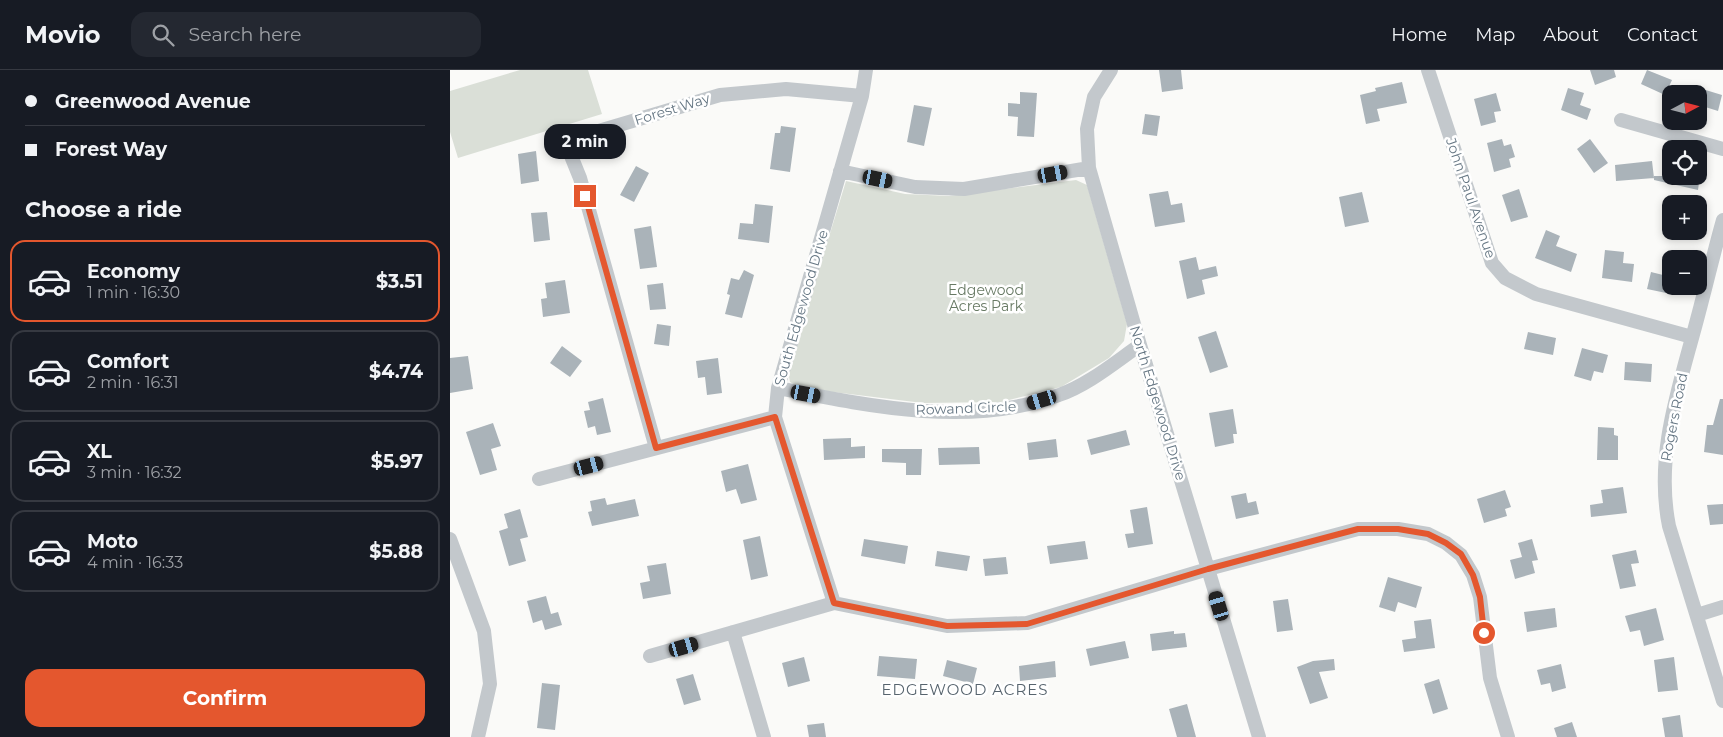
<!DOCTYPE html>
<meta charset="utf-8">
<style>
body{margin:0;font-family:Montserrat,sans-serif;background:#242831;color:#f1f3f6;height:100vh;display:flex;flex-direction:column;font-size:19px;white-space:nowrap}
*{box-sizing:border-box;margin:0}
p{font-size:16px;color:#9ea1a6}
.icon{flex:none;width:28px;height:28px;fill:none;stroke:currentColor;stroke-width:2;stroke-linecap:round;stroke-linejoin:round}
.map{position:relative;flex:1;overflow:hidden}
.details{display:flex;flex-direction:column;background:#171b24;width:450px}
.details>*{flex:none}
.guide{display:grid;align-content:center;height:110px;padding:0 25px;background:#171b24}
.needle{width:32px;rotate:83deg}
.buttons{position:absolute;left:1212px;top:15px;display:grid;gap:10px}
.buttons a{display:grid;place-items:center;width:45px;height:45px;border-radius:10px;background:#171b24;box-shadow:0 2px 8px #0003;font-size:25px}
.end{position:absolute;width:22px;height:22px;margin:-11px;border:6px solid #e4572e;background:#fff;box-shadow:0 0 0 2px #fff}
.from{border-radius:50%}
.bubble{position:absolute;height:35px;border-radius:15px;background:#171b24;box-shadow:0 2px 8px #0003;font-size:16px;font-weight:700;line-height:35px;text-align:center}
.car{position:absolute;width:15px;height:30px;margin:-15px -8px;border-radius:6px;box-shadow:0 0 4px 1px #0007;background:linear-gradient(#222 24%,#8ab4d8 0 40%,#222 0 76%,#8ab4d8 0 86%,#222 0)}
.guide b{display:flex;align-items:center;gap:18px;height:48px;font-size:19px}
.guide b+b{border-top:1px solid #363941}
.guide i{width:12px;height:12px;background:#f1f3f6}
ul{padding:0;list-style:none}
li{display:flex;align-items:center;gap:15px;height:82px;margin:0 10px 8px;padding:0 15px;border:2px solid #363941;border-radius:15px}
li div{flex:1}
li b{display:block;font-size:19px}
li em{font-style:normal;font-weight:700}
li.current{border-color:#e4572e}
li>.icon{width:45px;height:45px;stroke-width:1.5}
h2{padding:0 25px;font-size:22px;line-height:60px}
.button{display:flex;gap:10px;margin-top:auto;padding:10px 25px}
.button a{flex:1;height:58px;border-radius:15px;background:#e4572e;color:#fff;font-size:20px;font-weight:700;line-height:58px;text-align:center}
header{display:flex;align-items:center;gap:30px;box-sizing:border-box;height:70px;padding:0 25px;background:#171b24;border-bottom:1px solid #363941}
header strong{font-size:24px}
nav{display:flex;gap:28px;margin-inline-start:auto;font-size:18px}
.search{width:350px;height:45px;background:#242831;display:flex;align-items:center;gap:12px;box-sizing:border-box;padding:0 18px;border-radius:15px;color:#9ea1a6;font-size:19px}
main{display:flex;flex:1;min-height:0}
.map>svg:first-child{display:block}
.green{fill:#dadfd7}
.building{fill:#aab3b9}
.lines{fill:none;stroke-linecap:round;stroke-linejoin:round}
.minor{stroke:#c3c8cc;stroke-width:14}
.route{stroke:#e4572e;stroke-width:6}
.labels{text-anchor:middle;stroke-width:5;stroke-linejoin:round;paint-order:stroke}
.street-label{font-size:14px;fill:#657683;stroke:#fff}
.park-label{font-size:14px;fill:#687a64;stroke:#fff}
.neighbourhood-label{font-size:15px;letter-spacing:1px;fill:#57646e;stroke:#fff}
</style>
<header>
<strong>Movio</strong>
<div class="search"><svg class="icon" aria-label="search" viewBox="0 0 24 24"><circle cx="10" cy="10" r="6"/><path d="M15 15l6 6"/></svg>Search here</div>
<nav><a>Home</a><a>Map</a><a>About</a><a>Contact</a></nav>
</header>
<main>
<section class="details">
<div class="guide">
<b><i class="from"></i>Greenwood Avenue</b>
<b><i></i>Forest Way</b>
</div>
<h2>Choose a ride</h2>
<ul>
<li class="current"><svg class="icon" aria-label="car" viewBox="0 0 24 24"><path d="M5 17H2v-5l4-1 3-4h7l3 4 3 1v5h-3M9 17h6M6 11h13"/><circle cx="7" cy="17" r="2"/><circle cx="17" cy="17" r="2"/></svg><div><b>Economy</b><p>1 min · 16:30</p></div><em>$3.51</em></li>
<li><svg class="icon" aria-label="car" viewBox="0 0 24 24"><path d="M5 17H2v-5l4-1 3-4h7l3 4 3 1v5h-3M9 17h6M6 11h13"/><circle cx="7" cy="17" r="2"/><circle cx="17" cy="17" r="2"/></svg><div><b>Comfort</b><p>2 min · 16:31</p></div><em>$4.74</em></li>
<li><svg class="icon" aria-label="car" viewBox="0 0 24 24"><path d="M5 17H2v-5l4-1 3-4h7l3 4 3 1v5h-3M9 17h6M6 11h13"/><circle cx="7" cy="17" r="2"/><circle cx="17" cy="17" r="2"/></svg><div><b>XL</b><p>3 min · 16:32</p></div><em>$5.97</em></li>
<li><svg class="icon" aria-label="car" viewBox="0 0 24 24"><path d="M5 17H2v-5l4-1 3-4h7l3 4 3 1v5h-3M9 17h6M6 11h13"/><circle cx="7" cy="17" r="2"/><circle cx="17" cy="17" r="2"/></svg><div><b>Moto</b><p>4 min · 16:33</p></div><em>$5.88</em></li>
</ul>
<div class="button"><a>Confirm</a></div>
</section>
<div class="map">
<svg width="1273" height="667" viewBox="0 0 1273 667">
<rect width="100%" height="100%" fill="#fafaf8"/>
<!-- green -->
<path class="green" d="M70 0H138L152 44 8 88 0 62V21Z
M626 110 637 115 677 254 674 271 659 288 611 317 551 332 473 333 350 318 340 312 338 301 396 111 455 124 499 126Z"/>
<!-- building -->
<path class="building" d="M709 0H731L733 19 712 22Z
M1140 0H1164L1166 7 1145 15Z
M1197 0 1222 10 1215 25 1191 14Z
M952 12 957 33 927 39 930 51 916 54 910 25 926 21 925 18Z
M1118 18 1134 23 1130 35 1141 39 1137 50 1111 40Z
M1249 18 1272 25 1268 41 1249 35Z
M570 22 587 23 584 67 567 66 568 47 558 46V33L570 34Z
M1046 23 1051 41 1044 42 1046 52 1031 56 1024 29Z
M464 35 482 38 474 76 457 72Z
M695 44 710 46 707 66 692 64Z
M331 56 346 58 340 102 320 99 325 63H330Z
M1052 69 1054 76 1061 74 1065 87 1059 89 1061 97 1044 102 1037 73Z
M1140 69 1158 93 1144 103 1127 79Z
M86 81 89 111 71 114 68 84Z
M1202 91 1204 108 1166 111 1165 95Z
M186 96 199 103 184 132 170 125Z
M1204 106H1250L1248 120 1204 110Z
M1069 119 1078 147 1061 152 1052 125Z
M718 121 721 135 732 133 735 152 705 157 699 124Z
M912 122 919 152 895 157 889 127Z
M305 134 323 136 319 173 288 169 290 153 303 154Z
M97 142 100 170 84 172 81 143Z
M201 156 207 197 190 199 184 159Z
M1096 160 1110 166 1106 176 1127 184 1121 202 1085 188Z
M1155 180 1174 182 1173 193 1184 194 1182 212 1152 208Z
M746 187 749 200 766 196 768 206 752 210 755 224 737 229 729 191Z
M294 200 304 205 292 248 275 244 280 225 277 224 281 208 289 210Z
M1201 202 1221 207V224L1197 219Z
M115 210 120 243 93 247 91 229 97 228 95 213Z
M213 213 216 239 200 240 197 215Z
M207 254 221 256 219 276 204 274Z
M766 261 778 297 760 303 748 267Z
M1078 262 1106 268 1103 285 1074 279Z
M112 276 132 291 120 307 100 293Z
M1132 278 1158 285 1153 303 1144 301 1141 311 1124 306Z
M18 286 23 319 0 323V288Z
M268 288 272 323 257 325 255 307 248 308 246 291Z
M1175 292 1202 294 1201 312 1174 310Z
M153 328 161 362 147 365 145 356 138 358 134 341 140 340 138 332Z
M1270 329H1273V385L1254 382 1257 355H1263Z
M783 339 787 364H783L784 373 765 377 759 343Z
M43 353 51 376 41 379 47 400 30 405 16 362Z
M1148 357 1164 358V365L1168 366V390H1147Z
M676 360 680 375 641 385 637 370Z
M401 368V377L415 376V388L374 390 373 369Z
M606 369 608 387 579 390 577 373Z
M529 377 530 394 489 395 488 378Z
M432 379H472L471 405H456V393L432 392Z
M298 394 307 430 291 434 286 419 276 422 271 401Z
M1173 417 1177 443 1141 447 1140 435 1153 433 1151 420Z
M1055 420 1061 437 1055 439 1057 446 1034 453 1027 429Z
M796 423 798 433 806 431 809 444 786 449 781 426Z
M155 428 157 435 185 429 189 446 142 456 138 442 142 441 140 431Z
M1273 434V454L1260 455 1257 435Z
M697 437 703 474 678 478 675 464 684 463 680 440Z
M70 439 78 467 70 469 76 491 59 496 49 461 58 458 54 444Z
M310 466 318 506 301 510 293 470Z
M414 469 458 476 455 494 411 486Z
M1082 469 1088 490 1082 491 1085 503 1065 509 1060 490 1072 487 1068 473Z
M635 471 638 489 600 494 597 476Z
M1186 480 1189 493 1181 494 1186 516 1170 519 1162 485Z
M487 481 520 486 517 501 485 496Z
M556 487 558 504 535 506 533 489Z
M216 493 221 524 193 529 190 513 200 511 197 496Z
M938 507 972 517 966 538 948 532 945 542 929 537Z
M96 526 101 544 108 542 112 555 95 560 92 550 83 553 77 531Z
M838 529 843 560 827 562 823 531Z
M1105 538 1107 557 1077 562 1074 542Z
M1206 538 1214 570 1194 576 1190 560 1180 562 1175 546Z
M981 549 985 578 954 582 952 570 966 568 964 551Z
M724 561V564L735 563 737 577 702 581 700 564Z
M675 571 679 588 640 596 636 579Z
M429 586 467 589 465 609 427 606Z
M354 587 360 611 338 617 332 593Z
M1224 587 1228 620 1208 622 1204 590Z
M884 589 885 600 869 602 878 628 860 634 847 597 863 591Z
M497 590 527 598 523 614 493 606Z
M605 591 606 607 570 611 569 596Z
M1111 594 1116 618 1102 622 1100 613 1091 615 1087 600Z
M243 604 251 630 234 635 226 609Z
M989 609 998 639 983 644 974 614Z
M92 613 110 615 105 660 87 658Z
M737 634 746 667H727L719 639Z
M1230 645 1233 667H1215L1212 648Z
M1122 652 1127 667H1107L1104 658Z
M374 653 376 667H359L357 655Z"/>
<g class="lines">
<!-- minor -->
<path class="minor" d="M661 0 644 27 637 59 639 98 690 275 809 667
M978 0 1042 193 1055 208 1086 224 1242 267
M1171 50 1273 79
M390 101 465 117 514 119 639 98
M1273 150C1262 189 1253 229 1242 268 1225 330 1206 391 1219 456L1273 631
M328 318C418 336 521 358 609 325 638 315 664 293 690 275
M206 378 130 108 115 71 270 25 336 19 412 26
M89 409 325 347
M0 469 34 561 40 614 28 667
M384 533 325 347 328 318 412 26 416 0
M1247 545 1273 537
M283 562 314 667
M200 586 384 533 497 556 577 553 758 499 908 459H948L978 464 996 473 1011 485 1023 505 1030 527 1040 608 1058 667"/>
</g>
<g class="lines">
<!-- route -->
<path class="route" d="M135 126 206 378 325 347 384 533 497 556 577 554 758 499 908 459H948L978 464 996 473 1011 484 1023 505 1030 527 1034 563"/>
</g>
<g class="labels">
<!-- street labels -->
<g class="street-label">
<text transform="translate(222 39) rotate(-17)" y="5">Forest Way</text>
<text transform="translate(1021 128) rotate(71)" y="5">John Paul Avenue</text>
<text transform="translate(351 238) rotate(-74)" y="5">South Edgewood Drive</text>
<text transform="translate(708 333) rotate(73)" y="5">North Edgewood Drive</text>
<text transform="translate(516 338) rotate(-2)" y="5">Rowand Circle</text>
<text transform="translate(1224 347) rotate(-79)" y="5">Rogers Road</text>
</g>
<!-- park labels -->
<g class="park-label">
<text x="536" y="225">Edgewood<tspan x="536" dy="16">Acres Park</tspan></text>
</g>
<!-- neighbourhood labels -->
<g class="neighbourhood-label">
<text x="515" y="625">EDGEWOOD ACRES</text>
</g>
</g>
</svg>
<div class="buttons">
<a><svg class="needle" viewBox="-14 -14 28 28"><path d="M0-13l5 13h-10z" fill="#e53935"/><path d="M0 13l5-13h-10z" fill="#9ea1a6"/></svg></a>
<a><svg class="icon" aria-label="locate" viewBox="0 0 24 24"><circle cx="12" cy="12" r="6"/><path d="M12 2v4M12 18v4M2 12h4M18 12h4"/></svg></a>
<a>+</a>
<a>−</a>
</div>
<i class="end from" style="left:1034px;top:563px"></i>
<i class="end" style="left:135px;top:126px"></i>
<div class="bubble" style="left:94px;top:54px;width:82px">2 min</div>
<i class="car" style="left:603px;top:104px;rotate:80deg"></i>
<i class="car" style="left:428px;top:109px;rotate:102deg"></i>
<i class="car" style="left:356px;top:324px;rotate:101deg"></i>
<i class="car" style="left:592px;top:330px;rotate:253deg"></i>
<i class="car" style="left:139px;top:396px;rotate:75deg"></i>
<i class="car" style="left:769px;top:536px;rotate:343deg"></i>
<i class="car" style="left:234px;top:577px;rotate:74deg"></i>
</div>
</main>
